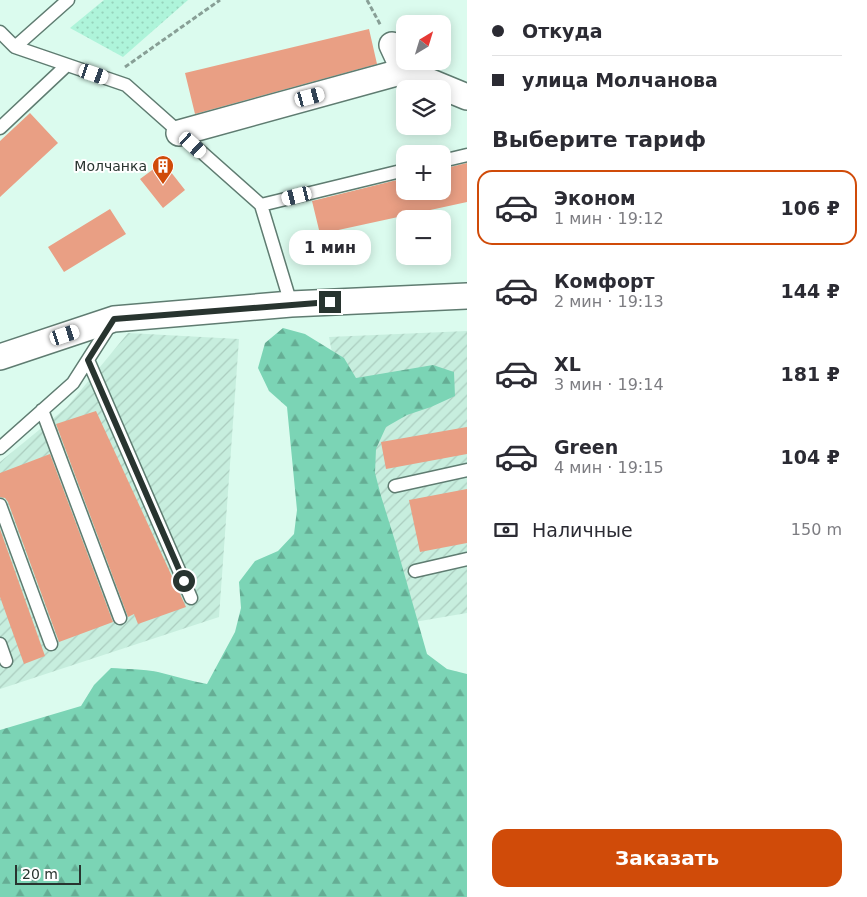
<!DOCTYPE html>
<html lang="ru">
<meta charset="utf-8">
<style>
body{margin:0;font-family:"DejaVu Sans",sans-serif;background:#f7f7f7;color:#2b2b33;height:100vh;display:flex;flex-direction:column;font-size:19px;white-space:nowrap}
*{box-sizing:border-box;margin:0}
p{font-size:16px;color:#7c7c81}
.icon{flex:none;width:28px;height:28px;fill:none;stroke:currentColor;stroke-width:2;stroke-linecap:round;stroke-linejoin:round}
.map{position:relative;flex:1;overflow:hidden}
.panel{display:flex;flex-direction:column;background:#fff;width:400px}
.panel>*{flex:none}
.banner{display:grid;align-content:center;height:110px;padding:0 25px;background:#fff}
.needle{width:32px;rotate:38deg}
.tools{position:absolute;left:396px;top:15px;display:grid;gap:10px}
.tools a{display:grid;place-items:center;width:55px;height:55px;border-radius:10px;background:#fff;box-shadow:0 2px 12px #0003;font-size:25px}
.scale{position:absolute;left:15px;bottom:12px;width:66px;box-sizing:border-box;padding-left:5px;border:2px solid #28342f;border-top:0;font-size:14px;line-height:18px;white-space:nowrap;color:#28342f;-webkit-text-stroke:4px #fff;paint-order:stroke}
.end{position:absolute;width:22px;height:22px;margin:-11px;border:6px solid #28342f;background:#fff;box-shadow:0 0 0 2px #fff}
.from{border-radius:50%}
.bubble{position:absolute;height:35px;border-radius:15px;background:#fff;box-shadow:0 2px 12px #0003;font-size:16px;font-weight:700;line-height:35px;text-align:center}
.car{position:absolute;width:15px;height:30px;margin:-15px -8px;border-radius:6px;box-shadow:0 0 4px 1px #0007;background:linear-gradient(#fff 24%,#345 0 40%,#fff 0 76%,#345 0 86%,#fff 0)}
.banner b{display:flex;align-items:center;gap:18px;height:48px;font-size:19px}
.banner b+b{border-top:1px solid #e1e1e2}
.banner i{width:12px;height:12px;background:#2b2b33}
ul{padding:0;list-style:none}
li{display:flex;align-items:center;gap:15px;height:75px;margin:0 10px 8px;padding:0 15px;border:2px solid transparent;border-radius:15px}
li div{flex:1}
li b{display:block;font-size:19px}
li em{font-style:normal;font-weight:700}
li.current{border-color:#d04b09}
li>.icon{width:45px;height:45px;stroke-width:1.5}
h2{padding:0 25px;font-size:22px;line-height:60px}
.pay{display:flex;align-items:center;gap:12px;height:55px;padding:0 25px;font-size:19px}
.pay p{margin-inline-start:auto}
.cta{display:flex;gap:10px;margin-top:auto;padding:10px 25px}
.cta a{flex:1;height:58px;border-radius:15px;background:#d04b09;color:#fff;font-size:20px;font-weight:700;line-height:58px;text-align:center}
main{display:flex;flex:1;min-height:0}
.map>svg:first-child{display:block}
.industrial{fill:url(#industrial-furrows)}
.forest{fill:url(#forest-firs)}
.park{fill:url(#park-dots)}
.building{fill:#e99f84}
.lines{fill:none;stroke-linecap:round;stroke-linejoin:round}
.lane-casing{stroke:#5f7c71;stroke-width:15}
.street-casing{stroke:#5f7c71;stroke-width:28}
.path{stroke:#889f96;stroke-width:3;stroke-dasharray:5 2.5;stroke-linecap:butt}
.lane{stroke:#fff;stroke-width:12}
.street{stroke:#fff;stroke-width:25}
.route{stroke:#28342f;stroke-width:6}
.labels{text-anchor:middle;stroke-width:4;stroke-linejoin:round;paint-order:stroke}
.poi-label{font-size:14px;fill:#28342f;stroke:#fff;text-anchor:end}
</style>
<main>
<div class="map">
<svg width="467" height="897" viewBox="0 0 467 897">
<defs>
<pattern id="industrial-furrows" width="10" height="10" patternUnits="userSpaceOnUse" patternTransform="scale(1.25)"><rect width="10" height="10" fill="#c7eede"/><path d="M-1 1l2-2M0 10L10 0M9 11l2-2" fill="none" stroke="#abcdbf"/></pattern>
<pattern id="forest-firs" width="22" height="20" patternUnits="userSpaceOnUse" patternTransform="scale(1.25)"><rect width="22" height="20" fill="#7bd4b5"/><path d="M5 1l3.5 6h-7zM16 11l3.5 6h-7z" fill="#65ad94"/></pattern>
<pattern id="park-dots" width="8" height="8" patternUnits="userSpaceOnUse" patternTransform="scale(1.25)"><rect width="8" height="8" fill="#aef4da"/><path d="M2 2h.1M6 6h.1" fill="none" stroke="#96d2bb" stroke-width="1.8" stroke-linecap="round"/></pattern>
</defs>
<rect width="100%" height="100%" fill="#dbfbee"/>
<!-- industrial -->
<path class="industrial" d="M467 331V613L385 627 329 337Z
M128 333 239 339 219 617 0 689V462L67 407Z"/>
<!-- forest -->
<path class="forest" d="M283 328 305 334 344 358 356 378 433 365 454 372 455 396 431 407 407 415 386 427 376 449 375 473 381 496 395 541 427 654 447 669 467 674V897H0V730L81 706 94 685 111 668C127 669 143 669 158 672 175 676 191 681 207 684L235 632 241 608 239 582 255 561 278 551 294 534 297 510 287 407 269 391 258 368 265 343Z"/>
<!-- park -->
<path class="park" d="M104 0H188L123 57 70 28Z"/>
<!-- building -->
<path class="building" d="M369 29 377 64 195 114 185 73Z
M30 113 58 143 0 197V141Z
M163 162 185 190 163 208 140 179Z
M467 163V202L320 234 312 201 405 178V191H442V169Z
M110 209 126 234 64 272 48 247Z
M96 411 186 607 138 624 134 614 128 617 56 424Z
M467 427V454L386 469 381 442Z
M50 454 113 622 59 642 8 502 5 498 0 497V473Z
M467 489V543L420 552 409 500Z
M0 529 45 656 24 664 0 597Z"/>
<g class="lines">
<!-- lane casing -->
<g class="lane-casing">
<path id="lane" d="M0 32 15 47 126 85 261 205 291 304
M15 47 68 0
M0 128 67 65
M442 161 467 155
M261 205 405 170
M88 360 191 598
M42 410 120 618
M0 448 73 383 112 322
M395 486 467 470
M0 505 51 644
M415 571 467 559
M0 644 6 661"/>
</g>
<!-- street casing -->
<g class="street-casing">
<path id="street" d="M392 45 404 71 467 97
M179 133 404 71
M0 357 114 319 291 304 467 296"/>
</g>
<!-- path -->
<path class="path" d="M367 0 381 26
M125 67 220 0"/>
<!-- lane -->
<use href="#lane" class="lane"/>
<!-- street -->
<use href="#street" class="street"/>
</g>
<g class="lines">
<!-- route -->
<path class="route" d="M184 581 88 360 114 319 330 302"/>
</g>
<!-- icons -->
<defs>
<g id="building-pin" transform="scale(1.125)"><path d="M0 17L-7.5 6A9.5 9.5 0 1 1 7.5 6Z" fill="#d04b09" stroke="#fff"/><path d="M-4-6H4V6H1V3H-1V6H-4ZM-2.5-4.3h1.7v1.8h-1.7ZM.8-4.3h1.7v1.8H.8ZM-2.5-1h1.7V.8h-1.7ZM.8-1h1.7V.8H.8Z" fill="#fff"/></g>
</defs>
<g fill-rule="evenodd">
<use href="#building-pin" x="163" y="166"/>
</g>
<g class="labels">
<!-- poi labels -->
<g class="poi-label">
<text x="147" y="171">Молчанка</text>
</g>
</g>
</svg>
<div class="tools">
<a><svg class="needle" viewBox="-14 -14 28 28"><path d="M0-13l5 13h-10z" fill="#e53935"/><path d="M0 13l5-13h-10z" fill="#7c7c81"/></svg></a>
<a><svg class="icon" aria-label="layers" viewBox="0 0 24 24"><path d="M12 4l9 5-9 5-9-5zM3 14l9 5 9-5"/></svg></a>
<a>+</a>
<a>−</a>
</div>
<div class="scale">20 m</div>
<i class="end from" style="left:184px;top:581px"></i>
<i class="end" style="left:330px;top:302px"></i>
<div class="bubble" style="left:289px;top:230px;width:82px">1 мин</div>
<i class="car" style="left:94px;top:74px;rotate:109deg"></i>
<i class="car" style="left:310px;top:97px;rotate:75deg"></i>
<i class="car" style="left:193px;top:145px;rotate:132deg"></i>
<i class="car" style="left:297px;top:196px;rotate:256deg"></i>
<i class="car" style="left:65px;top:335px;rotate:72deg"></i>
</div>
<section class="panel">
<div class="banner">
<b><i class="from"></i>Откуда</b>
<b><i></i>улица Молчанова</b>
</div>
<h2>Выберите тариф</h2>
<ul>
<li class="current"><svg class="icon" aria-label="car" viewBox="0 0 24 24"><path d="M5 17H2v-5l4-1 3-4h7l3 4 3 1v5h-3M9 17h6M6 11h13"/><circle cx="7" cy="17" r="2"/><circle cx="17" cy="17" r="2"/></svg><div><b>Эконом</b><p>1 мин · 19:12</p></div><em>106 ₽</em></li>
<li><svg class="icon" aria-label="car" viewBox="0 0 24 24"><path d="M5 17H2v-5l4-1 3-4h7l3 4 3 1v5h-3M9 17h6M6 11h13"/><circle cx="7" cy="17" r="2"/><circle cx="17" cy="17" r="2"/></svg><div><b>Комфорт</b><p>2 мин · 19:13</p></div><em>144 ₽</em></li>
<li><svg class="icon" aria-label="car" viewBox="0 0 24 24"><path d="M5 17H2v-5l4-1 3-4h7l3 4 3 1v5h-3M9 17h6M6 11h13"/><circle cx="7" cy="17" r="2"/><circle cx="17" cy="17" r="2"/></svg><div><b>XL</b><p>3 мин · 19:14</p></div><em>181 ₽</em></li>
<li><svg class="icon" aria-label="car" viewBox="0 0 24 24"><path d="M5 17H2v-5l4-1 3-4h7l3 4 3 1v5h-3M9 17h6M6 11h13"/><circle cx="7" cy="17" r="2"/><circle cx="17" cy="17" r="2"/></svg><div><b>Green</b><p>4 мин · 19:15</p></div><em>104 ₽</em></li>
</ul>
<div class="pay"><svg class="icon" aria-label="cash" viewBox="0 0 24 24"><path d="M3 7h18v10H3z"/><circle cx="12" cy="12" r="2"/></svg>Наличные<p>150 m</p></div>
<div class="cta"><a>Заказать</a></div>
</section>
</main>
